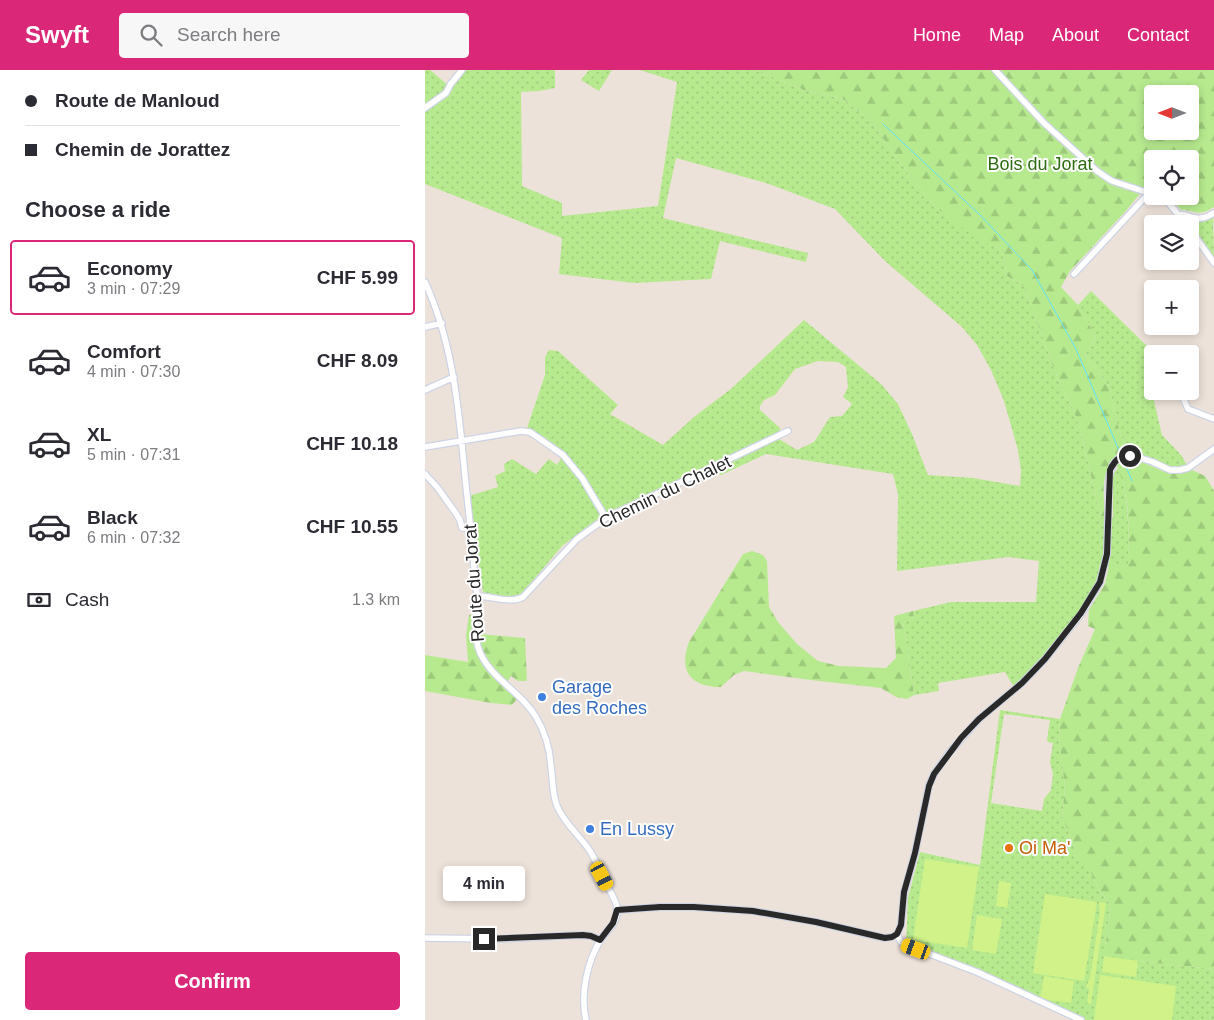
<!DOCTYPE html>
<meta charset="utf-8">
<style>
body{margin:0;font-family:Helvetica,sans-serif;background:#f7f7f7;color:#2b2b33;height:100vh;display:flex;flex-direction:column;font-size:19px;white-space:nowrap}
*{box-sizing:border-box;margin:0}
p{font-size:16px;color:#7c7c81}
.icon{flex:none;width:28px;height:28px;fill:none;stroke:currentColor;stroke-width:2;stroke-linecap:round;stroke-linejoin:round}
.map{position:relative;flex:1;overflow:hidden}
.side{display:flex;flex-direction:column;background:#fff;width:425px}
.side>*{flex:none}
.banner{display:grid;align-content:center;height:110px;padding:0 25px;background:#fff}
.needle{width:32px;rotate:270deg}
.fabs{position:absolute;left:719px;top:15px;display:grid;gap:10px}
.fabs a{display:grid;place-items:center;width:55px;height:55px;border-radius:5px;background:#fff;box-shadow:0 2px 8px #0003;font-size:25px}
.end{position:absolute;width:22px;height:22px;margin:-11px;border:6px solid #292929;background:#fff;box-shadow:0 0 0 2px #fff}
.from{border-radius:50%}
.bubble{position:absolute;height:35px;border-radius:5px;background:#fff;box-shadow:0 2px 8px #0003;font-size:16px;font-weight:700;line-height:35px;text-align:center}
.car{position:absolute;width:15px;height:30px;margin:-15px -8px;border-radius:6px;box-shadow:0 0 4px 1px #0007;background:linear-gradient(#f5c518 24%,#345 0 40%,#f5c518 0 76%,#345 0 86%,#f5c518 0)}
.banner b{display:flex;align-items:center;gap:18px;height:48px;font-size:19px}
.banner b+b{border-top:1px solid #e1e1e2}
.banner i{width:12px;height:12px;background:#2b2b33}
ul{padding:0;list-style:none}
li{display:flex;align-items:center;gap:15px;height:75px;margin:0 10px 8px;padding:0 15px;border:2px solid transparent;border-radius:5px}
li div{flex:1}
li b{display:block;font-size:19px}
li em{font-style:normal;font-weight:700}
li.current{border-color:#db2777}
li>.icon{width:45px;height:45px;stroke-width:1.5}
h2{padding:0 25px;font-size:22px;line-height:60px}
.pay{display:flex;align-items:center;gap:12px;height:55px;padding:0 25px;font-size:19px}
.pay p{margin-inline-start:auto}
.primary-button{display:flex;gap:10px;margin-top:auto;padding:10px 25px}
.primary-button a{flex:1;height:58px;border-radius:5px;background:#db2777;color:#fff;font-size:20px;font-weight:700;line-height:58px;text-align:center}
header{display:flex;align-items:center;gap:30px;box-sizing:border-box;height:70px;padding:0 25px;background:#db2777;color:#fff}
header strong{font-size:24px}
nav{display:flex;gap:28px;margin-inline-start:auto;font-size:18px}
.search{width:350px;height:45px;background:#f7f7f7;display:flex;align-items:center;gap:12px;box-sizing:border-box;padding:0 18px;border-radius:5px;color:#7c7c81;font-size:19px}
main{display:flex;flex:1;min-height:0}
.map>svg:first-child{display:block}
.green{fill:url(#green-dots);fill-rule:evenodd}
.forest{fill:url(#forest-firs);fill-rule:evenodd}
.pitch{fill:#d0f289}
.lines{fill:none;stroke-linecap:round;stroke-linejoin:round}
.stream{stroke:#60e1fb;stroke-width:1}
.street-casing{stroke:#ced4e4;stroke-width:8}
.street{stroke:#fff;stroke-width:5.5}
.route{stroke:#292929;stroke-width:6}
.shop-dot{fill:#3f7fe0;stroke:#fff;stroke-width:2}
.food-dot{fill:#e8710a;stroke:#fff;stroke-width:2}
.labels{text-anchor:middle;stroke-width:4;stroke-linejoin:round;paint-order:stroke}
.park-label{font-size:18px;fill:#2e6c12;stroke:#fff}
.street-label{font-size:18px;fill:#292929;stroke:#fff}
.shop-label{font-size:18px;fill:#366cbe;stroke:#fff;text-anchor:start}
.food-label{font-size:18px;fill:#c56008;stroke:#fff;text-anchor:start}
</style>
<header>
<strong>Swyft</strong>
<div class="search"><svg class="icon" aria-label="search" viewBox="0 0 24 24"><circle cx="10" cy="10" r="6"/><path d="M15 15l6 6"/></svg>Search here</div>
<nav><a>Home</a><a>Map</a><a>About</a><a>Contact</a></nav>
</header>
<main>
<section class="side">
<div class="banner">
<b><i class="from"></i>Route de Manloud</b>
<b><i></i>Chemin de Jorattez</b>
</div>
<h2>Choose a ride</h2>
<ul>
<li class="current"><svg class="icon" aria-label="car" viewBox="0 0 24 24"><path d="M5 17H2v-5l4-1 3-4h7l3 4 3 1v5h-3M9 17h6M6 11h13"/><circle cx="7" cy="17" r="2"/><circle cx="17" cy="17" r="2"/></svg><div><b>Economy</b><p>3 min · 07:29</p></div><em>CHF 5.99</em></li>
<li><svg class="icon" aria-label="car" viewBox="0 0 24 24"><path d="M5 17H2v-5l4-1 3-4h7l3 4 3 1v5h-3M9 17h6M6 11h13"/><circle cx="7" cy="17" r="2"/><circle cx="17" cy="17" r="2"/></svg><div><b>Comfort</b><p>4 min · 07:30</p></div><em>CHF 8.09</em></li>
<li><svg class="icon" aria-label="car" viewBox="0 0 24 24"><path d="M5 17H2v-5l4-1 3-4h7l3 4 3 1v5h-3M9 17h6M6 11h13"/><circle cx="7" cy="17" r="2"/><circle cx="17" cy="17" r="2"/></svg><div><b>XL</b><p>5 min · 07:31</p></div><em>CHF 10.18</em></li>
<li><svg class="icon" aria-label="car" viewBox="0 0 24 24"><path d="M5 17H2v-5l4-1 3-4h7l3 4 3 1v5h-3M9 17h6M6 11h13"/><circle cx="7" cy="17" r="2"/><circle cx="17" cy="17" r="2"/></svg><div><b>Black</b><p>6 min · 07:32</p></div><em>CHF 10.55</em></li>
</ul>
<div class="pay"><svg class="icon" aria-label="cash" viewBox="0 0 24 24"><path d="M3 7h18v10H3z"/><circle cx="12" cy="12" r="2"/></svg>Cash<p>1.3 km</p></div>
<div class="primary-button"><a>Confirm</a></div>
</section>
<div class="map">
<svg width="789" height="950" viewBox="0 0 789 950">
<defs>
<pattern id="green-dots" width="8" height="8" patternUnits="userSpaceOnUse" patternTransform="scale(1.25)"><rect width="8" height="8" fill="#b7ea8f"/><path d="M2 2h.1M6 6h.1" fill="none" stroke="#9dc97b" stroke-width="1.8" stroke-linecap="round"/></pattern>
<pattern id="forest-firs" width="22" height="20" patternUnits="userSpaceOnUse" patternTransform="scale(1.25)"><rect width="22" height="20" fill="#b7ea8f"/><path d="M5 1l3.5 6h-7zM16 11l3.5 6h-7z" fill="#9dc97b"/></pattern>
</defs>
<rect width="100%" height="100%" fill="#ede2d9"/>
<!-- green -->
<path class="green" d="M0 0H5L25 17 41 0H130V18L114 21 96 22 97 116 137 133V146L233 136 252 12 215 0H330L379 20 418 29 445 50 480 99 510 137 543 161 577 181 582 206 599 216 634 312 646 334 655 358 676 448H688V408L689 402 694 398C705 431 703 460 703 495L679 497 675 512 638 567 590 619 580 602 513 613 514 621 489 625 478 552 489 549 488 541 526 532H611L614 491 584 487 472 501 473 424 468 404 341 384 296 405 283 401 279 398 179 444 137 476 100 520 92 527 87 528 58 522 44 426 73 417 70 406 80 401 79 394 87 389 111 404 124 389 132 395 138 385 101 361 120 305V287L124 280 133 281 193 335 185 344 238 375 269 347 307 318 379 250 456 314 473 334 487 364 503 405 548 408 595 416 596 401 593 380 579 331 566 300 552 275 537 257 460 191 410 139 344 114 251 88 238 148 383 183 381 192 295 171 286 209 209 213 134 204 137 168 0 114ZM393 291 413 292 421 297 423 317 418 327 427 334 417 346 405 347 389 372 372 380 354 369 355 358 335 340V336L339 330 350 325 370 299Z
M164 0H187L174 21 156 10Z
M788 147 789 188 761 149C771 153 779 154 788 147Z
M666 221 730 284H728L727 313 725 314 737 365 756 385 762 395C740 403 725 383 703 384L692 353 685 318 660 284 671 267 653 235Z
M575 640 635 649 634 669 640 717 637 747 652 783 663 794 672 816 686 836 680 878 712 891 789 899V950H649L566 910 481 877 483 828 495 782 555 795ZM579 644 625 650 622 670 623 672 628 673 625 692 628 704 626 720 619 729 617 741 566 733Z"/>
<!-- forest -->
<path class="forest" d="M330 0H789V137C771 148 774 140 756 140L745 126H765V89H728L727 116 723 114 699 143 645 201 636 217 653 235 671 267 660 284 685 318 692 353 705 389C721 390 736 404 751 404 757 404 762 401 767 400L780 406 789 421V899L712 891 680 884V878L686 836 672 816 663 795 652 783 637 747 640 717 634 669 635 649 653 598 670 559 663 556 664 540 680 514 684 496 703 495C703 459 707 421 688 389 675 407 679 427 680 448H676L655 358 646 334 634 312 599 216 582 206 577 181 543 162 510 137 480 99 445 50 418 29 379 20ZM728 24H765V61H728Z
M327 481 338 485 342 491 344 537 353 552 372 574 393 591 414 596 461 598 471 588 469 546 488 541 489 549 478 552 489 625 482 629 471 627 456 618 386 610 319 601 309 605 296 617C266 617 253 601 264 572L318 484Z
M54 544 55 564 100 568 102 611H93L86 606 80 615 92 629 87 635 66 633 0 621V585L43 592 41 566 44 545Z"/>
<!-- pitch -->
<path class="pitch" d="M500 789 554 797 542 878 488 870Z
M574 811 586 813 582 838 571 836Z
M620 824 672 832 659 911 608 903Z
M674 832 681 833 666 934 662 933 664 919 661 917 665 908 675 843Z
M552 845 577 849 571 884 547 880Z
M679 886 713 891 711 907 677 902Z
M675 905 751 916 747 950H669Z
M619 906 649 911 646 933 615 929Z"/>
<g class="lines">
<!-- stream -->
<path class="stream" d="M458 54 555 145 607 200 651 279 696 385
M698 389 707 411"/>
<!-- street casing -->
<g class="street-casing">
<path id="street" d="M570 0 619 53 672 101 687 111 724 123
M0 38 21 23 25 15 37 0
M733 126 742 131 761 154
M754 145C762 143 768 150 776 148 781 148 785 145 789 143
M765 159 789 193
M649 204 724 123 728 124
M0 212C28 273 34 340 40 406 43 437 47 467 49 498 50 508 52 519 52 529 51 545 49 562 53 577 62 607 96 621 111 647 120 662 125 680 126 697 128 710 127 723 132 736 139 753 155 766 165 781 172 792 176 805 183 817 186 824 192 831 192 839 194 852 182 860 176 869 162 892 155 924 161 950
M0 257 17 253
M0 320 29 307
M755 321 763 339 789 349
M0 377 96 361 105 362 138 385 157 408 181 448
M0 404 12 417 30 442 35 450 37 458 46 459
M52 526C66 526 85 534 98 527L152 469 181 448 363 361
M193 840 235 837H269L328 841 391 852 459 868 467 867 472 864 476 855 479 823 490 783 504 715 509 704 523 684 554 649 597 613 620 589 657 543 675 512 682 484 684 407 688 394 695 387 709 386 728 392 745 400H755L763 398 789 379
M472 864 476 872 481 875 552 902 656 950
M0 868 74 869 158 865 166 866 175 870"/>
</g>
<!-- street -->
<use href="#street" class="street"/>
</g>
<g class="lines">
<!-- route -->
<path class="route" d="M59 869 158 865 166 866 175 870 188 853 192 840 235 837H269L328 841 391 852 460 868 467 867 472 864 476 855 479 822 490 783 504 716 509 704 536 668 554 649 597 613 620 589 656 543 675 512 682 484 685 400C690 390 694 386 705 386"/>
</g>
<!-- markers -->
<g class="shop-dot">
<circle cx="117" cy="627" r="5"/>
<circle cx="165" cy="759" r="5"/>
</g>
<circle class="food-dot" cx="584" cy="778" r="5"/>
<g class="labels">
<!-- park labels -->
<g class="park-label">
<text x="615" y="100">Bois du Jorat</text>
</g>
<!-- street labels -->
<g class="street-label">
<text transform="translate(240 422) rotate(-26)" y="6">Chemin du Chalet</text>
<text transform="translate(49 513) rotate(-94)" y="6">Route du Jorat</text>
</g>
<!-- shop labels -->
<g class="shop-label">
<text x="127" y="623">Garage<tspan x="127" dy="21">des Roches</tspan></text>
<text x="175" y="765">En Lussy</text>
</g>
<!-- food labels -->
<g class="food-label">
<text x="594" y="784">Oi Ma'</text>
</g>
</g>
</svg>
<div class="fabs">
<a><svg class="needle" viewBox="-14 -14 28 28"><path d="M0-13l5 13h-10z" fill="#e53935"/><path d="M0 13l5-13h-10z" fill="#7c7c81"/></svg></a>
<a><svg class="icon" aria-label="locate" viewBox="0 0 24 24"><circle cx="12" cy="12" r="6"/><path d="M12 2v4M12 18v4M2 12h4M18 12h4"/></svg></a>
<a><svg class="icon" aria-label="layers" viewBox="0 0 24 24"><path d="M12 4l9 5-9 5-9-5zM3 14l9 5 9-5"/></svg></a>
<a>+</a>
<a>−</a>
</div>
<i class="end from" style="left:705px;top:386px"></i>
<i class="end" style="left:59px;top:869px"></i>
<div class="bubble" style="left:18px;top:796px;width:82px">4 min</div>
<i class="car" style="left:177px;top:806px;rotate:152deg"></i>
<i class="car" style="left:491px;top:879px;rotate:290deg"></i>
</div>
</main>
